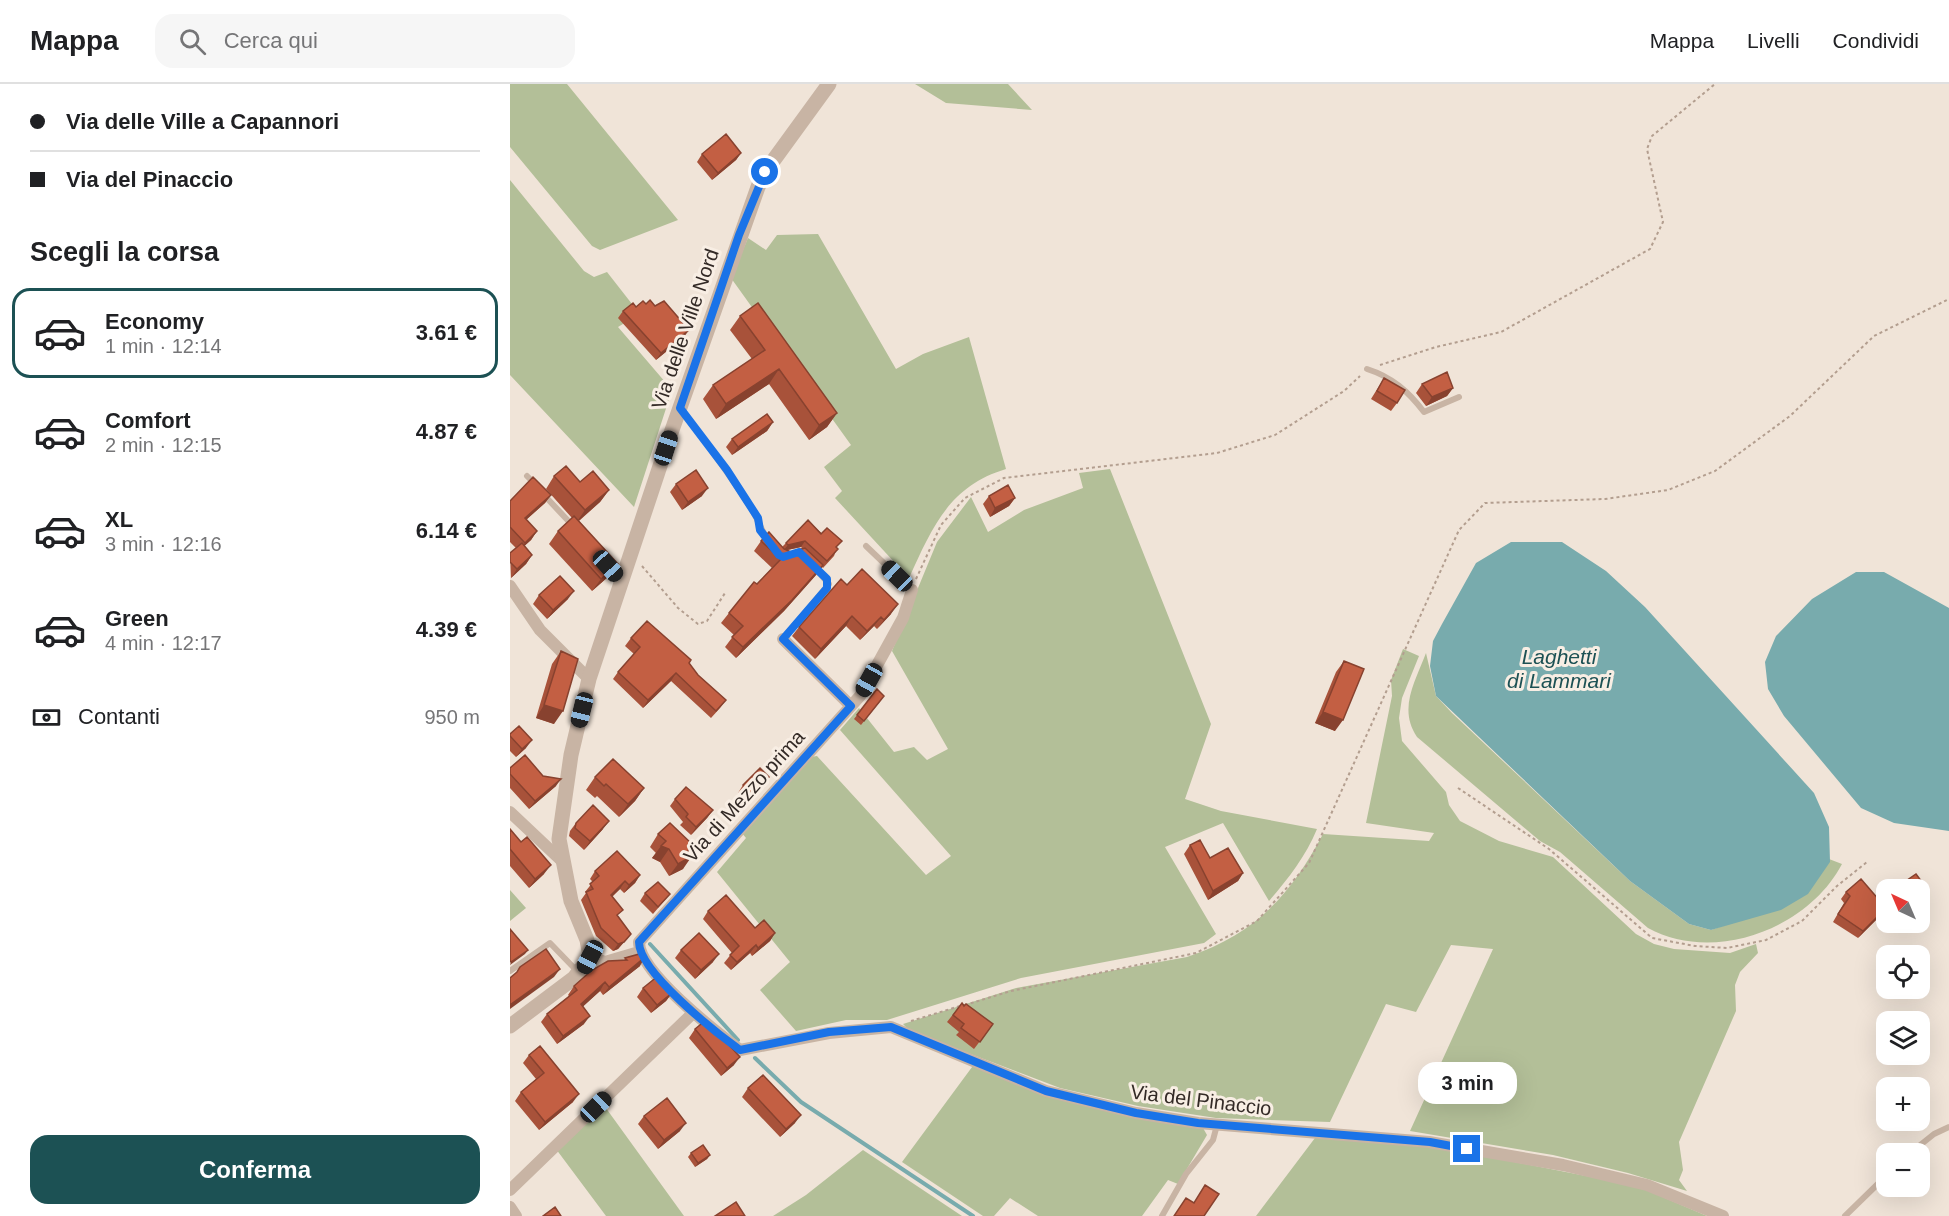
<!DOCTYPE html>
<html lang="it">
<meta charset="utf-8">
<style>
body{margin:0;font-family:Helvetica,sans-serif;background:#f6f6f6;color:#202124;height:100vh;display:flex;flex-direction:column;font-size:22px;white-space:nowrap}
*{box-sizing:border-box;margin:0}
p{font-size:20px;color:#757577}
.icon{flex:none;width:33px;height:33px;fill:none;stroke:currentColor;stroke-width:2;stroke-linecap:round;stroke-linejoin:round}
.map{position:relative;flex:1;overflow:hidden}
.sheet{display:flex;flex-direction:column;background:#fff;width:510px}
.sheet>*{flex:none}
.top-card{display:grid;align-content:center;height:132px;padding:0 30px;background:#fff}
.needle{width:39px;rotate:316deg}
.tools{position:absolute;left:1366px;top:795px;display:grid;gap:12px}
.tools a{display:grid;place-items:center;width:54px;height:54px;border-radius:12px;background:#fff;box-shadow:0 6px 24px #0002;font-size:30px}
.end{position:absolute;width:27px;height:27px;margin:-14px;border:8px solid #1a73e8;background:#fff;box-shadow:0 0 0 3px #fff}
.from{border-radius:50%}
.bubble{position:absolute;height:42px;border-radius:18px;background:#fff;box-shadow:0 6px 24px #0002;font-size:20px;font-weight:600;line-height:42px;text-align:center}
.car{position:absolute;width:18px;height:36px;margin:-18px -9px;border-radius:8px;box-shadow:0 0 4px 2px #0007;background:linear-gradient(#222 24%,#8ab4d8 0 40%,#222 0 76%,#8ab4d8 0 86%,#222 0)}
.top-card b{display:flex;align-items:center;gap:21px;height:57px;font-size:22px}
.top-card b+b{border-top:2px solid #e0e0e0}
.top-card i{width:15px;height:15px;background:#202124}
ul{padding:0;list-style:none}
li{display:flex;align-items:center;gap:18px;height:90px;margin:0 12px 9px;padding:0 18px;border:3px solid transparent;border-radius:18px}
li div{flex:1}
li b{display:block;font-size:22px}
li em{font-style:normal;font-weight:600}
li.on{border-color:#1c5154}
li>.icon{width:54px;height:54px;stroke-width:1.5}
h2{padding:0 30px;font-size:27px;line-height:72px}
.pay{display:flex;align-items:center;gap:15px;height:66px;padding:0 30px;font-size:22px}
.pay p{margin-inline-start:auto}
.button{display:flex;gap:12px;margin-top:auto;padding:12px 30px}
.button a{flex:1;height:69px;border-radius:18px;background:#1c5154;color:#fff;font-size:24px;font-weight:600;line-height:69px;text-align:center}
header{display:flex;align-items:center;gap:36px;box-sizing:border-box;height:84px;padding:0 30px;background:#fff;border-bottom:2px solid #e0e0e0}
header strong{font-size:28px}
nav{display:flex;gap:33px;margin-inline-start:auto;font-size:21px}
.search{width:420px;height:54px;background:#f6f6f6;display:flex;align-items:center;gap:15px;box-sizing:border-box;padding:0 21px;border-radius:18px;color:#757577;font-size:22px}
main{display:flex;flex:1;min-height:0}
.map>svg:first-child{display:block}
.green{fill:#b3bf98}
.water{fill:#78abad}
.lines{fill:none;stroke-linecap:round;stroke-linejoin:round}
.stream{stroke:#78abad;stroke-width:4}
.path{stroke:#b39e8f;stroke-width:2;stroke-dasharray:3 3;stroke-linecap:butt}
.service{stroke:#c8b4a4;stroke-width:6}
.minor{stroke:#c8b4a4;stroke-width:12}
.tertiary{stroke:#c8b4a4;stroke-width:15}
.wall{fill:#a8523a;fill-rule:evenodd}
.shaded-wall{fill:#88422f}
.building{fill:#c35f43;stroke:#88422f;stroke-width:1.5}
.route{stroke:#1a73e8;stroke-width:8}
.labels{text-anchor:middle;stroke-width:6;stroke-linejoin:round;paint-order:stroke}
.street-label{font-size:20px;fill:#332a26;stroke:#f8eee4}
.water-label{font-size:21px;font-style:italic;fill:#1c5154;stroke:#f8eee4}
</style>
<header>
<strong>Mappa</strong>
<div class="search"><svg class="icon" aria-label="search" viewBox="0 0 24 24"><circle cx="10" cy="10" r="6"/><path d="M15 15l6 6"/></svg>Cerca qui</div>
<nav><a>Mappa</a><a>Livelli</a><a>Condividi</a></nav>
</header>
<main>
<section class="sheet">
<div class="top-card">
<b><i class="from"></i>Via delle Ville a Capannori</b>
<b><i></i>Via del Pinaccio</b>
</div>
<h2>Scegli la corsa</h2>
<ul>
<li class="on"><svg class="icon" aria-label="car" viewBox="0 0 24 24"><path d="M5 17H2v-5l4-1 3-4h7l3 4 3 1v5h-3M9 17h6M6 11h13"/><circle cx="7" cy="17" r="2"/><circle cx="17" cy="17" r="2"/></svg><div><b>Economy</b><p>1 min · 12:14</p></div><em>3.61 €</em></li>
<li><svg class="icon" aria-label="car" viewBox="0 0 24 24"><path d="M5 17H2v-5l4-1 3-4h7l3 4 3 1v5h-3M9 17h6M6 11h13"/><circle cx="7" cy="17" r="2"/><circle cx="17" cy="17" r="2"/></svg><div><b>Comfort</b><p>2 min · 12:15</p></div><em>4.87 €</em></li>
<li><svg class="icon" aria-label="car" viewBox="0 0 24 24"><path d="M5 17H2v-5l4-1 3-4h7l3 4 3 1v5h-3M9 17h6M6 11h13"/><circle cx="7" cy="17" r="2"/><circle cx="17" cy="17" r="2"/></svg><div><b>XL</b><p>3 min · 12:16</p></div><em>6.14 €</em></li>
<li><svg class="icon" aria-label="car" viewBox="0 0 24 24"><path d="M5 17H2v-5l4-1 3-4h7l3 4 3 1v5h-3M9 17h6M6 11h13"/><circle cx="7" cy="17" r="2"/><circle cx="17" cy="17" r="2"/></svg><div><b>Green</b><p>4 min · 12:17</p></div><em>4.39 €</em></li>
</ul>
<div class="pay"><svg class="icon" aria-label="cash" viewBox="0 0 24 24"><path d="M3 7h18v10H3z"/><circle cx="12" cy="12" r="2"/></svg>Contanti<p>950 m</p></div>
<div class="button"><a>Conferma</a></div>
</section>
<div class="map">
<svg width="1439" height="1132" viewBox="0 0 1439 1132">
<rect width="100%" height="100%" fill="#f0e4d8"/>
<!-- green -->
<path class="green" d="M0 0H57L168 136 90 166 82 162 0 63Z
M405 0H498L522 26 436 19Z
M0 96 74 187 84 193 97 188 122 220 126 232 108 243 162 306 124 423 0 291Z
M308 150 386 285 413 270 459 253 496 385C439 402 422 444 399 494L325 414 332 407 314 383 341 361 221 194 238 154 256 166 267 151Z
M600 385 701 640 675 715 711 727 807 745C796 772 778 795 759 817L713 739 655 763 706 850 694 859 511 894 377 936H336L286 947 250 906 280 878 207 788 236 754 231 748 300 673 307 672 416 791 441 772 330 646 349 624 384 668 404 663 417 676 438 665 382 567 427 458 461 413 478 448 514 426 573 404 569 389Z
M893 565 909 572 892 614 889 634 892 657 936 708 939 721 950 737 989 757 1043 773 1126 850 1144 860 1164 865 1220 869 1246 860 1248 869 1230 888 1225 901 1226 927 1169 1058 1173 1086 1169 1096 1177 1107 1118 1089 1043 1071 900 1047 983 865 941 861 906 928 876 920 820 1038 706 1034 628 1022 550 1004 400 947 393 940 506 904 677 873C745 850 780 812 813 750L919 757 924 749 856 739 882 612 881 596Z
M916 569 926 612 942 629 1120 797 1179 840 1201 846 1221 839 1319 778V775L1332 780C1298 845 1204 880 1138 844L1050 768 1030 757 907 653C888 625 905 598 916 569Z
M0 806 16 824 0 837Z
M465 979 511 1000 693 1044 697 1051 668 1100 658 1096 632 1132H528L500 1114 484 1132H473L392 1078Z
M93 1020 174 1132H96L46 1065Z
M808 1050 944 1066 1127 1102 1197 1132H746Z
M353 1066 452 1132H263L296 1111Z"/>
<!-- water -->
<path class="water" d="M1001 458H1052L1096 487 1135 523 1304 709 1319 743 1320 778 1298 810 1271 826 1201 846 1179 840 1120 797 926 612 920 582 923 557 932 540 966 479Z
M1346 488H1374L1439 524V747L1384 739 1351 724 1274 632 1258 605 1255 578 1266 552 1302 515Z"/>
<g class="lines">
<!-- stream -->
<path class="stream" d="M140 860 228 956
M245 974 291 1018 463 1132"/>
<!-- path -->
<path class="path" d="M870 281 926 263 991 248 1140 165 1153 138 1137 65 1142 52 1205 0
M132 482 168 524 188 540 197 537 215 509
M406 495 431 441 455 414 494 394 707 369 765 351 834 307 850 292
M948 704 1039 765 1142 854 1185 862 1217 864 1256 856 1292 837 1327 802 1357 778
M455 921 501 907 686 869 747 837 799 779 949 446 975 419 1095 415 1158 406 1205 387 1280 332 1364 252 1439 215
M401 937 450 922"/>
<!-- service -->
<path class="service" d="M857 285C882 293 898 307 914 328L949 313
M170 324C195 357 219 390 241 424 248 435 251 447 259 457
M17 392 26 401
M34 411 64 443
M356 462 402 506
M273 555 319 500 303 482
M0 887 40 859 67 887
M1399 1070 1424 1050 1439 1043
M652 1132 676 1090 703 1056 707 1041
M1335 1132 1377 1091"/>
<!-- minor -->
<path class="minor" d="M0 502 30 546 79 595
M402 506 393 534 350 612 129 858C129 888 205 947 230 966L319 949 381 943 536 1007 626 1029 688 1039 919 1058 1053 1081 1137 1101 1213 1132
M273 555 341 622
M0 728 53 778
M80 873 95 878 129 868
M0 1106 182 930
M0 1123 6 1132"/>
<!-- tertiary -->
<path class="tertiary" d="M0 942 64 894 80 873 77 856 61 817 49 755 61 671 79 595 161 349 248 103 255 88 319 0"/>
</g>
<!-- wall -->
<path class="wall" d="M231 69 226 76 202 96 187 78 192 70Z
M126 223 174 253 146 276 108 234 113 227Z
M230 232 327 329 317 343 299 356 259 300 206 335 193 315 203 301 242 275 220 246Z
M874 294 887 319 881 327 861 315Z
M912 300 943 304 937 312 916 322 906 309Z
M263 338 257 347 222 371 216 363 222 355Z
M44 392 99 406 90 418 69 437 108 480 99 492 82 507 39 460 48 447 62 434 36 405Z
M166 400 192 412 172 426 160 408Z
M41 411 35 419 16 436 27 447 21 456 14 462 22 471 16 480 1 494 0 469 6 464 0 458V417Z
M479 412 505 414 499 422 480 433 473 420Z
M298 436 327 464 324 472 313 484 312 483 306 491 274 527 226 574 215 563 224 551 211 539 219 529 262 484 244 467 251 457 272 463 276 459ZM291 463 292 464 281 468 277 466Z
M337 501 381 530 367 545 364 542 350 556 336 542 305 575 282 552 289 543Z
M29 511 58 515 37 535 23 520Z
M121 554 179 579 188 591 216 616 210 624 201 634 161 597 133 624 103 595 108 588 124 570 115 562Z
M51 567 44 640 26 634 42 580Z
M834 577 825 647 805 639 826 588Z
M367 605 371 616 351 641 344 635Z
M0 650 16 664 6 673 0 667Z
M0 684 33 692 46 702 19 725 0 704Z
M85 693 134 704 125 717 109 733 87 712 85 714 76 706Z
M259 693 253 701 236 718 228 709 233 701Z
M165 715 203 726 197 734 181 751 170 741 173 738 160 722Z
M66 739 93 745 74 766 59 752 60 747Z
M0 745 34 790 19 804 0 782Z
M148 750 178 769 173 785 159 792 150 778 142 774 146 769 140 763Z
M680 761 700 774 733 789 728 797 698 816 674 770Z
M85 787 130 791 125 799 114 809 110 805 102 813 115 857 108 865 103 867 86 852 71 816 76 809 75 808 83 798 80 795Z
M1393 799 1418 806 1410 816V806H1388Z
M1336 808 1376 824 1371 831 1348 854 1323 838 1334 819 1331 815Z
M135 809 160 810 143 830 130 817Z
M198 827 245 844 265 849 260 857 242 872 240 869 221 886 214 879 222 869 193 835Z
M171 866 203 878 185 895 165 874Z
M115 874 130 882 93 911 90 907 73 922 74 940 47 960 31 938 37 930 59 912 58 911 64 902 114 877Z
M133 904 162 909 156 917 141 929 127 913Z
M452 919 483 940 464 965 446 951 449 948 437 938Z
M185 945 224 981 211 992 179 954Z
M19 971 63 1018 29 1046 5 1017 11 1008 26 995 13 979Z
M238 1004 285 1039 270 1053 232 1013Z
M134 1032 170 1047 148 1065 128 1040Z
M181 1069 200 1071 197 1075 185 1083 178 1073Z"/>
<!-- shaded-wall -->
<path class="shaded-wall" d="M231 69 226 76 202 96 208 89Z
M179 246 174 253 146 276 151 269Z
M269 285 259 300 206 335 216 320Z
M943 304 937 312 916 322 922 313Z
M327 329 317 343 299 356 309 341Z
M263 338 257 347 222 371 228 363Z
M198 404 192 412 172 426 178 418Z
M99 406 90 418 66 439 75 426Z
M41 411 35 419 9 442 15 434Z
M505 414 499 422 480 433 485 424Z
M27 447 21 456 9 467 15 459Z
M295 457 291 463 273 467 278 461Z
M22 471 16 480 1 494 7 485Z
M108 480 99 492 82 507 91 495Z
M313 481 306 491 274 527 226 574 233 563Z
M64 507 58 515 37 535 43 526Z
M388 520 381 530 367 545 374 536Z
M342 532 336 542 305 575 311 565Z
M371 533 364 542 350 556 357 547Z
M166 589 161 597 133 624 138 616Z
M34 621 53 627 44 640 26 634Z
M813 628 833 636 825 647 805 639Z
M22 656 16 664 6 673 12 665Z
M259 693 253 701 236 718 242 710Z
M51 695 46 702 19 725 25 717Z
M134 704 125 717 109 733 118 720Z
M203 726 197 734 181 751 186 743Z
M99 737 93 745 74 766 80 757Z
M183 761 174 774 182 772 173 785 159 792 177 768Z
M151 762 159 765 150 778 142 774Z
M41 781 34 790 19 804 25 795Z
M733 789 728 797 698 816 703 807Z
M130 791 125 799 114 809 119 801Z
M115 797 110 805 95 819 101 811Z
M1418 806 1412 814 1410 816V812Z
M1376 824 1371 831 1348 854 1353 847Z
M265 849 260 857 242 872 248 864Z
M121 850 108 865 103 867 108 860Z
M246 861 240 869 221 886 227 878Z
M18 866 15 870 0 881 1 878Z
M209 870 203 878 185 895 191 886Z
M135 873 130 882 93 911 99 903Z
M50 885 44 893 0 925V921Z
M95 898 90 907 66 929 71 920Z
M162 909 156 917 141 929 147 921Z
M80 932 74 940 47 960 53 952Z
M230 973 224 981 211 992 217 984Z
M69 1010 63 1018 29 1046 35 1038Z
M291 1031 285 1039 270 1053 276 1045Z
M176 1039 170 1047 148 1065 154 1056Z
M200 1071 197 1075 185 1083 188 1079Z"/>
<!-- building -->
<path class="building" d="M216 50 231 69 208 89 192 70Z
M140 216 145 222 154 217 179 246 151 269 113 227 123 219 126 223 133 217 136 220Z
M248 219 327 329 309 341 269 285 216 320 203 301 255 266 230 232Z
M937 288 943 304 922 313 912 300Z
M874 294 895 306 887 319 867 307Z
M257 330 263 338 228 363 222 355Z
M56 382 70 398 83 387 99 406 75 426 44 392Z
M186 386 198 404 178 418 166 400Z
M23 393 41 411 15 434 27 447 15 459 0 443V417Z
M498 401 505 414 485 424 479 412Z
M64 432 108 480 91 495 48 447Z
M298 436 311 450 317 444 332 457 326 463 328 465 317 477 295 457 278 461 276 459Z
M259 448 274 465 281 468 295 464 313 481 282 516 233 563 222 553 233 542 219 529 244 498 247 500 271 475 251 457Z
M12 459 22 471 7 485 0 478V469Z
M352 485 388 520 374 536 371 533 357 547 342 532 311 565 289 543 331 495 337 501Z
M50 492 64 507 43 526 29 511Z
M137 537 181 576 179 579 188 591 216 616 206 627 166 589 138 616 108 588 130 563 121 554Z
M51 567 68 575 53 627 34 621Z
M834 577 854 585 833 636 813 628Z
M367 605 374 612 354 637 347 631Z
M9 642 22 656 12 665 0 652V650Z
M15 671 33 692 51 695 25 717 0 690V684Z
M103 675 134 704 118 720 96 700 94 702 85 693Z
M250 684 259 693 242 710 233 701Z
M176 703 203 726 186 743 176 733 178 730 165 715Z
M83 721 99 737 80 757 65 744 66 739Z
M160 739 183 761 177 768 182 772 168 780 159 765 151 762 156 757 148 750Z
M0 745 11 758 17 753 41 781 25 795 0 765Z
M690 756 700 774 718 764 733 789 703 807 680 761Z
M107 767 130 791 119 801 115 797 101 811 113 826 107 831 121 850 114 858 108 860 91 844 76 808 83 805 80 800 89 792 85 787Z
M1406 790 1418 806 1410 812V806H1397L1393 799Z
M1351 795 1376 824 1353 847 1328 830 1340 812 1336 808Z
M148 798 160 810 148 823 135 809Z
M216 811 245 844 254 836 265 849 248 864 246 861 227 878 220 871 229 862 198 827Z
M0 845 18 866 1 878 0 876Z
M189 849 209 870 191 886 171 866Z
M36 865 50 885 0 921V894L7 888 10 883Z
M133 869 135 873 99 903 95 898 71 920 80 932 53 952 37 930 67 906 64 902 82 886 98 877 117 876 115 874Z
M148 892 162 909 147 921 133 904Z
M452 919 454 922 456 920 483 940 470 958 451 944 454 940 443 931Z
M196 936 230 973 217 984 185 945Z
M30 962 69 1010 35 1038 11 1008 34 989 19 971Z
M253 991 291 1031 276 1045 238 1004Z
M157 1014 176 1039 154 1056 134 1032Z
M193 1061 200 1071 188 1079 181 1069Z
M695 1101 709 1110 694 1132H664L676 1114 684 1119Z
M226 1118 235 1132H205Z
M45 1123 51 1132H33Z"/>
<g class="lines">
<!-- route -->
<path class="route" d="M255 88 229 151 170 324 217 386 248 434 250 446 269 471 273 473 289 468 317 495V504L273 555 341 622 129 858C129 888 205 948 230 966L319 948 381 943 536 1007 626 1029 688 1039 920 1058 957 1065"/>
</g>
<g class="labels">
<!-- street labels -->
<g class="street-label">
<text transform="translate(175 245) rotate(-71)" y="7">Via delle Ville Nord</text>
<text transform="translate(234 712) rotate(-48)" y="7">Via di Mezzo prima</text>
<text transform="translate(691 1016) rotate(7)" y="7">Via del Pinaccio</text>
</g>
<!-- water labels -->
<g class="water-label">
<text x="1049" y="580">Laghetti<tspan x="1049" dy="24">di Lammari</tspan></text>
</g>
</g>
</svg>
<div class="tools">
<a><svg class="needle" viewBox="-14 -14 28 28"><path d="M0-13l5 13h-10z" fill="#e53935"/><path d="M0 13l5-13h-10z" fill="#757577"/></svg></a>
<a><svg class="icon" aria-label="locate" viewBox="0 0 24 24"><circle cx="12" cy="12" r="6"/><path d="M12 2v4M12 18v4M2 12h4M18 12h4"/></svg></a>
<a><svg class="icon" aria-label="layers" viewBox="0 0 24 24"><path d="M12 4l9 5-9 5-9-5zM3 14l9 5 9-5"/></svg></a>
<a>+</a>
<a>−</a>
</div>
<i class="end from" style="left:255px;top:88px"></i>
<i class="end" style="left:957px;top:1065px"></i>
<div class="bubble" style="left:908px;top:978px;width:99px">3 min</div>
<i class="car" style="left:156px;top:364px;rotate:18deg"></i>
<i class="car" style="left:98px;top:482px;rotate:138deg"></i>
<i class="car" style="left:387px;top:492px;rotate:314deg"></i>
<i class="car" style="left:359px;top:596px;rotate:209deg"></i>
<i class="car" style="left:72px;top:626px;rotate:194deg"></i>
<i class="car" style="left:80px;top:873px;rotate:208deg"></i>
<i class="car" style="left:86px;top:1023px;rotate:46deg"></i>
</div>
</main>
